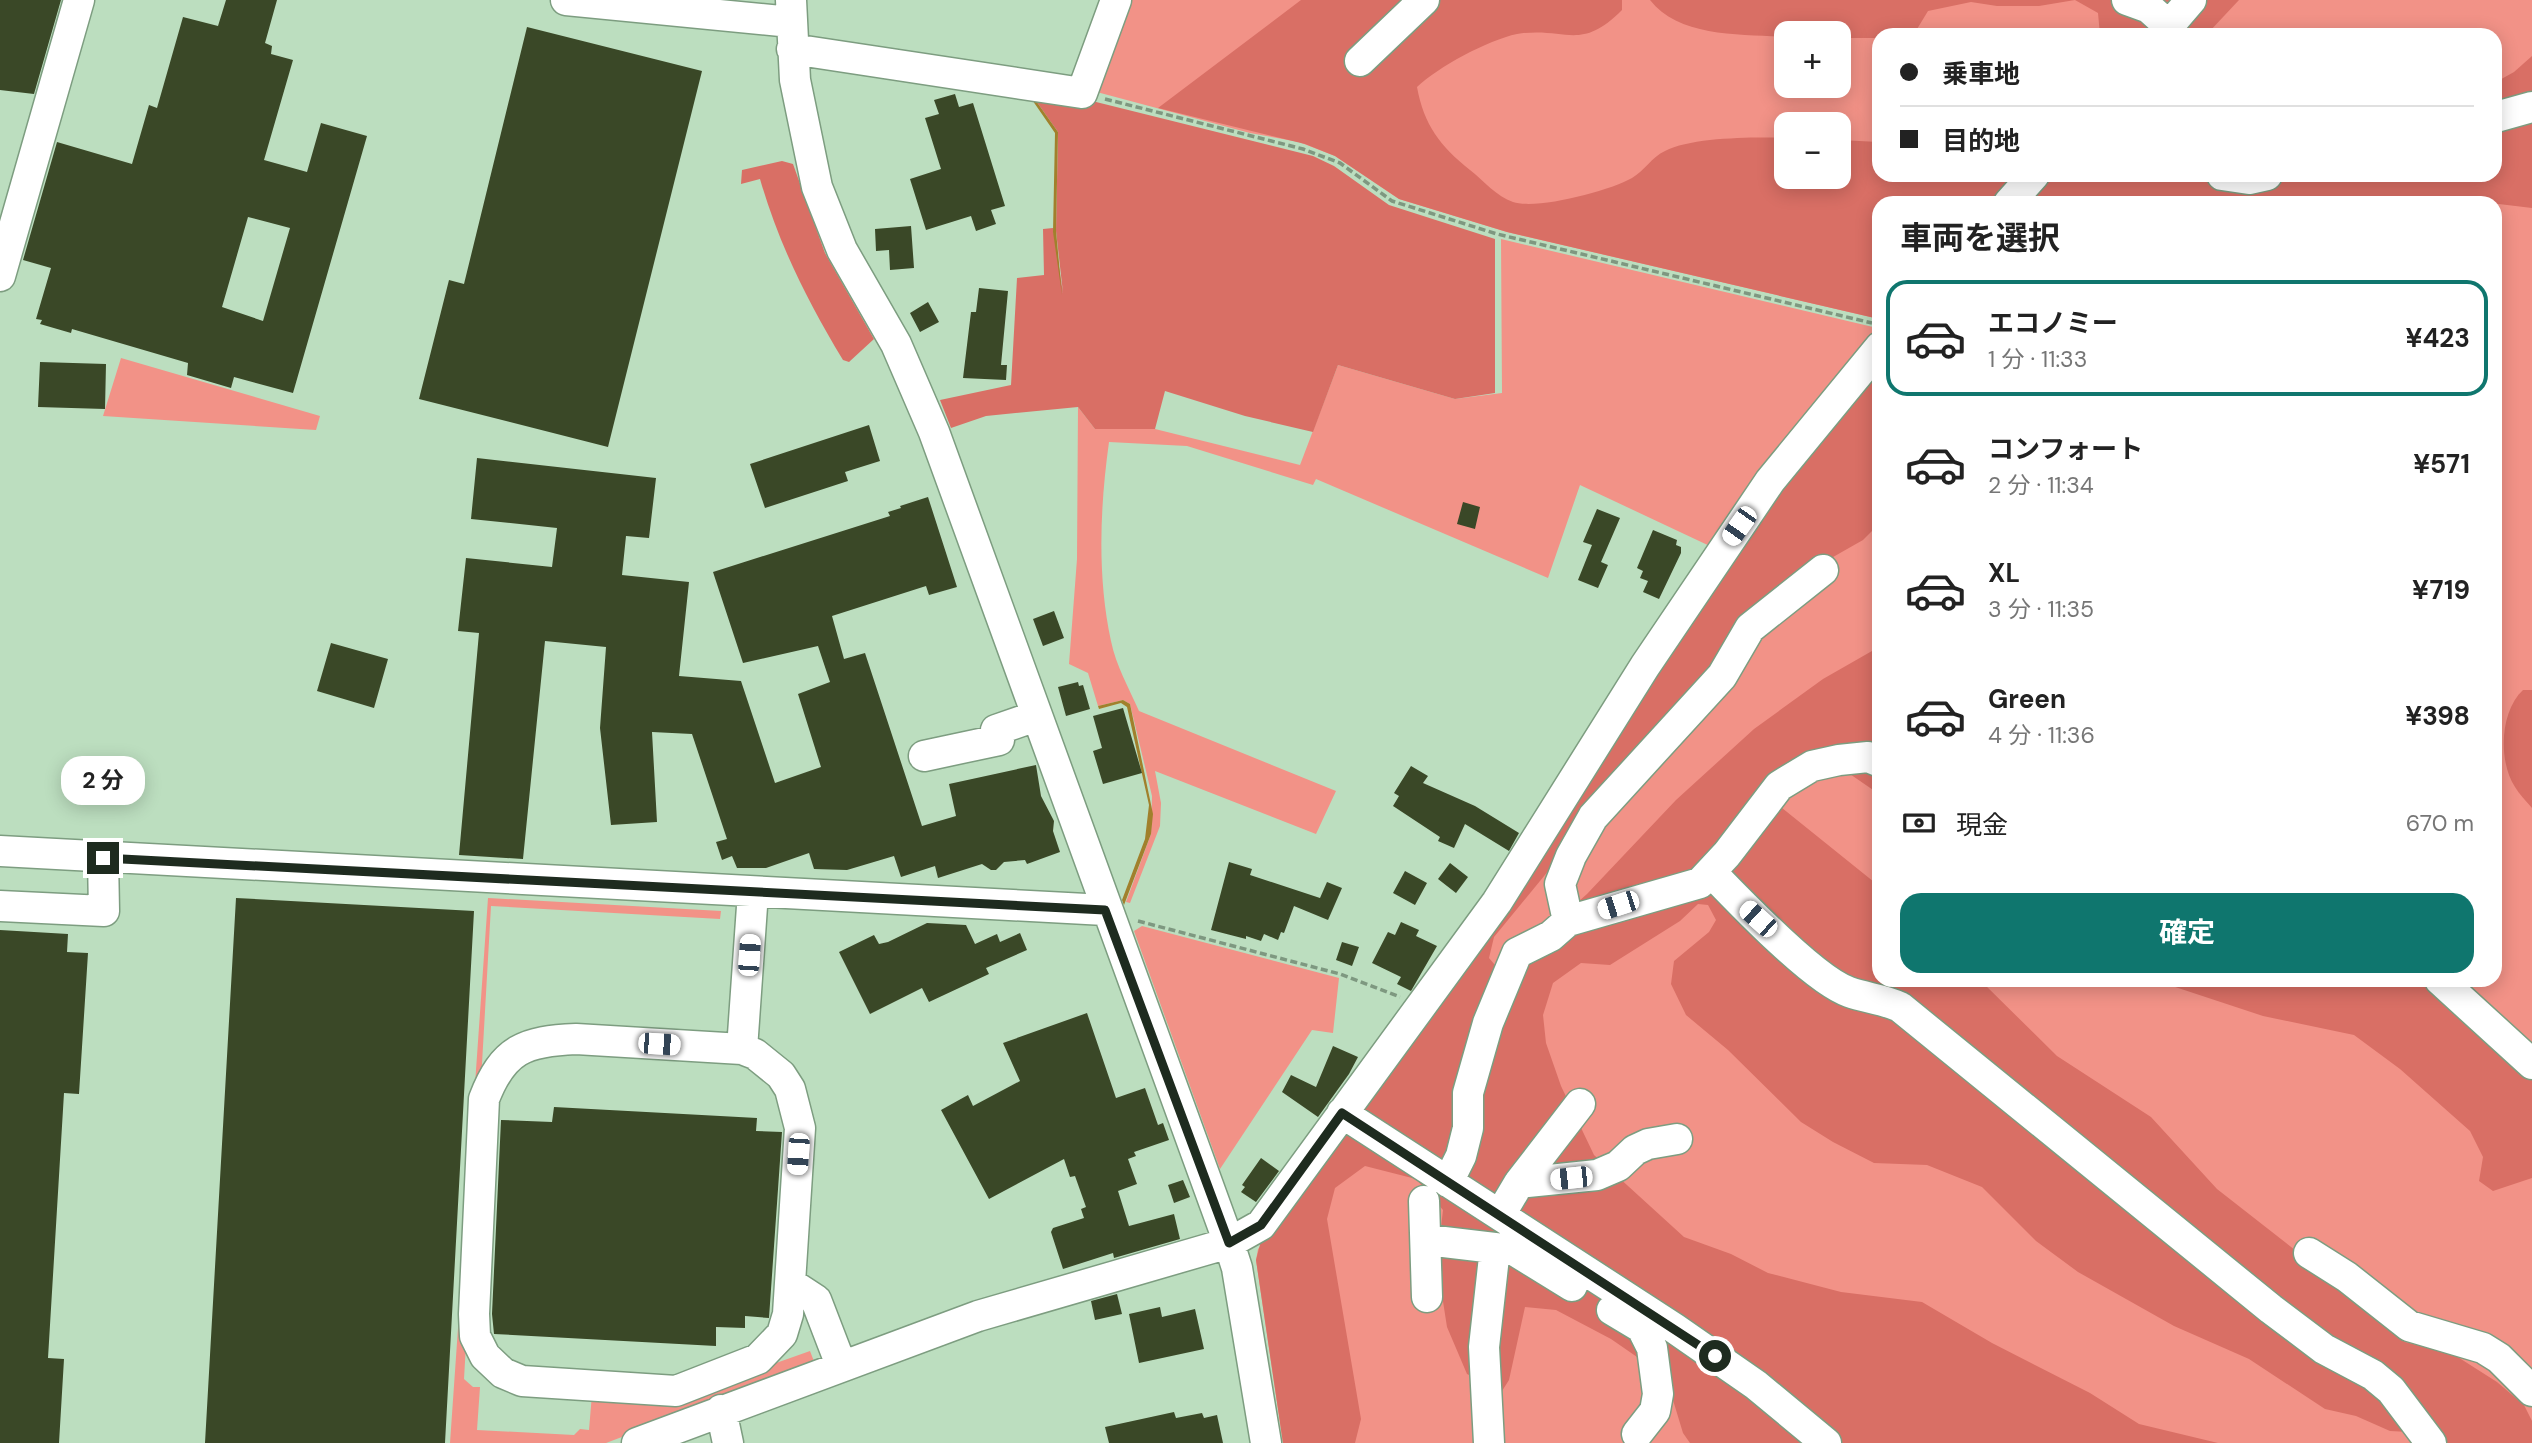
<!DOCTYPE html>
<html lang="ja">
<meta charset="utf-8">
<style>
body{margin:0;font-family:"DM Sans","Noto Sans JP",sans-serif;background:#f2f2f2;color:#222;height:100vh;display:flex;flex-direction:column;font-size:26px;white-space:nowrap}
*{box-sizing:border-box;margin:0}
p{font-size:23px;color:#767676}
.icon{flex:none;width:38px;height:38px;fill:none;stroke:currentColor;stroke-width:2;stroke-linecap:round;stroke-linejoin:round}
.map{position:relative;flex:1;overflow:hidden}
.sheet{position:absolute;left:1872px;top:196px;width:630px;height:791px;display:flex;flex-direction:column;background:#fff;border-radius:21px;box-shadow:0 4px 18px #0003}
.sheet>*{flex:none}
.banner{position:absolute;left:1872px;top:28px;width:630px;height:154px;border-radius:21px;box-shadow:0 4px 18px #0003;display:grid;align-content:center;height:154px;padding:0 28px;background:#fff}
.buttons{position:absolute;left:1774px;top:21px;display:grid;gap:14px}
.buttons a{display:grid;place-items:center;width:77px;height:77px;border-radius:14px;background:#fff;box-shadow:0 4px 18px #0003;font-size:35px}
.end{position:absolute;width:32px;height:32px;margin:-16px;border:9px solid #1e2b1f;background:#fff;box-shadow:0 0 0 4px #fff}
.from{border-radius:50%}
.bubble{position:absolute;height:49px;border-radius:21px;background:#fff;box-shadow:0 4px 18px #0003;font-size:23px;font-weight:700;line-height:49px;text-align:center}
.car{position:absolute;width:21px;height:42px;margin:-21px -10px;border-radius:9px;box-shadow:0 0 5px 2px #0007;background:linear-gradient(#fff 24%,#345 0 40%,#fff 0 76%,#345 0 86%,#fff 0)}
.banner b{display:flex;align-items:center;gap:24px;height:66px;font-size:26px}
.banner b+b{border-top:2px solid #e0e0e0}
.banner i{width:18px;height:18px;background:#222}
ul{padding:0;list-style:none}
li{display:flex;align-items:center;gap:21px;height:116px;margin:0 14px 10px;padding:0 14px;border:4px solid transparent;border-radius:21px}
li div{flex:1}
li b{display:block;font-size:26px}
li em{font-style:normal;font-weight:700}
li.on{border-color:#0f766e}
li>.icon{width:63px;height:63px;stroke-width:1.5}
h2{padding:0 28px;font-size:32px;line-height:84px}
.pay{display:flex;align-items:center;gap:18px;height:77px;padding:0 28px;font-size:26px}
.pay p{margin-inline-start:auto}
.button{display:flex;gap:14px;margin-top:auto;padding:14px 28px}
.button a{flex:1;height:80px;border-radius:21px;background:#0f766e;color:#fff;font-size:28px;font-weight:700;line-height:80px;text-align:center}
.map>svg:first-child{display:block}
.green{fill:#f29287;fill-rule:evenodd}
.forest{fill:#d96f65}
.water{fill:#a1802c}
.building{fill:#3a4827;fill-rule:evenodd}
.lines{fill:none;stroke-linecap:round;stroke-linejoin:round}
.minor-casing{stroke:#7d9d80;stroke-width:33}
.path{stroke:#7e9880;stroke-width:3.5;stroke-dasharray:7 3.5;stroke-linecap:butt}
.minor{stroke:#fff;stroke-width:30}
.route{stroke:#1e2b1f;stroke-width:9}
</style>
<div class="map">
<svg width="2532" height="1443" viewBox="0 0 2532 1443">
<rect width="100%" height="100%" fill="#bcdebf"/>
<!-- green -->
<path class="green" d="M1122 0H2182L2150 35H1880L1879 319 1507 232 1399 199 1335 156 1299 142 1250 133 1093 91ZM1787 33H1839V86H1787ZM1787 124H1839V177H1787Z
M2205 0H2532V1443H1934L1362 1098 1879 361 1880 980H2496V203H2019L2496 175V35H2173Z
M1501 239 1873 327 1875 334 1714 548 1580 485 1548 578 1316 479 1313 485 1187 446 1109 442C1100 507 1097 576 1111 641 1116 666 1129 688 1139 711L1336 791 1316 834 1155 771 1161 803 1160 826 1130 903 1126 902 1151 834 1152 796 1130 704 1123 700 1098 706 1088 673 1069 664 1077 559 1078 407 1095 429H1155L1300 465 1338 365 1455 399 1502 393Z
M121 358 320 416 316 430 103 416Z
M488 898 721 911 720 919 491 906 464 1379 473 1387H480L477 1430 574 1435 580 1429 589 1430 592 1394 678 1398 810 1351 815 1364 606 1443H450Z
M1142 926 1339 978 1333 1033 1312 1030 1220 1169 1134 931Z
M1345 1130 1815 1443H1283L1256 1260 1258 1249Z"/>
<!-- forest -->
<path class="forest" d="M1301 0H1622V10C1579 53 1566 26 1517 34 1488 40 1438 67 1417 87 1424 125 1440 146 1470 170 1483 180 1497 197 1513 202 1537 210 1609 191 1632 178 1644 171 1652 157 1665 151 1692 137 1756 137 1787 138V177H1839V140L1879 142 1880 175H2023L1997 203H1880L1879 319 1507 232 1399 199 1335 156 1305 144 1158 108Z
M1650 0H2182L2150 35H2100L2098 13 2075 0 2039 6H1997L1971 2 1928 11 1914 34 1880 35 1879 38H1839V33H1787V37C1742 34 1679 38 1650 0Z
M2205 0H2239L2209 32 2198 35 2181 26Z
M2532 56V208L2441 197 2433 203H2019L2044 175H2496V82L2514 72Z
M1029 91 1076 97 1313 156 1334 166 1389 205 1495 239V393L1455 399 1338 365 1313 432 1245 416 1165 391 1155 429H1095L1078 407 986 416 951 428 940 400 1011 385 1017 278 1044 275 1043 229 1053 228 1063 293 1056 231 1058 132Z
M782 161 793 164 825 253 874 339 849 362 843 360C808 302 779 245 760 179L741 184 742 170Z
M1879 361V524L1863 540 1782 586 1494 937 1489 958 1500 971 1587 894 1676 800 1754 729 1823 679 1879 647V794L1844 770 1761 791 1879 886 1880 980H1980L2057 1056 2151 1117 2217 1189 2332 1279 2405 1342 2453 1354 2497 1382 2524 1405 2532 1421V1443H2444L2428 1433 2390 1431 2356 1416 2325 1409 2249 1359 2174 1326 2078 1272 2036 1241 1982 1187 1927 1165 1874 1163 1833 1142 1801 1122 1728 1050 1686 1015 1671 984 1674 961 1709 932 1716 920 1708 905 1698 904 1680 921 1610 965 1581 963 1553 983 1543 1015 1546 1043 1561 1086 1594 1155 1684 1237 1731 1254 1768 1273 1841 1292 1922 1302 1992 1343 2090 1393 2139 1424 2218 1443H1838L1364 1115 1362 1098 1733 547Z
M2523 690H2532V808C2526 801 2519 794 2515 787 2498 761 2500 711 2523 690Z
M2154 980 2429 981 2532 1073V1178L2493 1191 2479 1181 2483 1157 2470 1131 2400 1069 2354 1035 2263 1016Z
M1345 1130 1512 1232 1815 1443H1690L1683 1433 1666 1377 1611 1339 1556 1310 1525 1307 1509 1380 1502 1391 1467 1374 1447 1327 1437 1263 1443 1210 1416 1179 1365 1166 1335 1188 1327 1219 1361 1419 1355 1443H1283L1256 1260 1263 1233Z"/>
<!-- water -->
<path class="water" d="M1026 91H1029L1058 132 1056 231 1062 295 1053 232 1055 133Z
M1123 700 1130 704 1153 814 1151 834 1124 905 1122 900 1145 839 1149 805 1127 707 1121 703 1099 709 1098 706Z"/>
<!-- building -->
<path class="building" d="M0 0H61L34 94 0 90Z
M226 0H277L265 43 272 46 271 54 293 60 264 160 307 172 321 123 367 136 293 393 234 377 231 388 187 375 188 363 72 329 71 333 40 324 42 320 36 319 51 268 23 260 57 142 132 164 149 105 157 108 183 17 218 26ZM248 217 290 228 263 321 222 307Z
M527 27 702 71 608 447 419 399 449 280 464 284Z
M955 94 959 107 973 103 1005 206 991 210 996 224 976 231 971 216 926 230 910 179 941 169 925 118 939 114 934 100Z
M911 226 914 268 890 270 889 250 876 251 875 229Z
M979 288 1008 291 1001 365H1007L1006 380 963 378 971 312H976Z
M928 302 939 322 920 332 910 313Z
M40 362 106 364 105 409 38 407Z
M869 425 880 461 845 472 848 481 765 508 750 464Z
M477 458 656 478 649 538 626 536 622 575 689 582 679 676 741 681 775 783 821 767 798 694 830 682 818 646 743 663 713 572 890 516 888 512 901 508 900 506 928 497 957 587 929 595 926 586 832 616 844 659 865 653 922 826 956 816 949 784 1036 765 1041 796 1054 821 1053 831 1060 852 1027 864 1025 860 1004 862 996 870H991L982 864 938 878 935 866 901 877 894 856 847 870 814 869 809 853 766 868H737L732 856 722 860 716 842 727 839 692 734 652 732 657 822 611 825 600 728 606 647 545 641 523 859 459 855 479 633 458 631 466 558 552 567 557 528 471 519Z
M1463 502 1480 507 1475 529 1457 524Z
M1597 509 1620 518 1601 562 1608 565 1598 588 1578 580 1592 545 1583 542Z
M1653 530 1677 540 1676 545 1681 547V553L1659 599 1643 592 1648 581 1640 578 1643 571 1637 568Z
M1054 611 1064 638 1043 646 1033 619Z
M331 643 388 659 374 708 317 691Z
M1078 682 1079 686 1083 685 1090 709 1066 716 1058 687Z
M1123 708 1142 773 1103 784 1093 751 1102 748 1093 716Z
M1411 766 1428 776 1423 783 1475 806 1519 833 1509 851 1465 824 1454 848 1438 841 1440 837 1393 806 1399 796 1394 793Z
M1229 862 1252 869 1250 875 1320 898 1327 882 1342 888 1328 920 1294 906 1284 933 1281 932 1278 940 1264 934 1261 941 1246 936V939L1211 930Z
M1450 863 1468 877 1456 893 1438 879Z
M1405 871 1427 883 1415 905 1393 893Z
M236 898 474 911 445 1443H205Z
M1401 922 1419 930 1416 936 1437 946 1411 991 1397 984 1401 977 1372 963 1388 932 1395 935Z
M927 923 966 925 975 944 997 934 1000 942 1020 933 1027 950 986 968 989 974 929 1002 922 988 870 1014 839 952 874 935 879 944 888 942Z
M0 930 68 934 67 952 88 953 79 1094 64 1093 48 1358 64 1359 59 1443H0Z
M1342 942 1359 947 1352 966 1336 960Z
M1087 1013 1116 1098 1145 1088 1158 1125 1163 1123 1169 1140 1134 1152 1136 1156 1128 1159 1137 1184 1118 1191 1129 1226 1174 1214 1180 1239 1114 1258 1113 1253 1063 1269 1051 1232 1053 1228 1084 1218 1081 1209 1086 1207 1075 1176 1070 1177 1064 1159 989 1199 941 1110 968 1095 973 1106 1020 1081 1003 1043Z
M1333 1046 1358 1057 1349 1074 1318 1117 1282 1092 1291 1075 1316 1087Z
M554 1107 757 1118 756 1131 782 1132 769 1318 745 1316V1328L716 1327V1346L494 1334 492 1314 501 1120 552 1122Z
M1261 1158 1279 1171 1256 1202 1241 1192 1245 1187 1242 1185Z
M1183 1180 1190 1197 1174 1203 1168 1185Z
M1117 1294 1122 1314 1095 1320 1091 1301Z
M1160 1307 1162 1317 1195 1309 1204 1349 1139 1363 1129 1314Z
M1174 1412 1176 1418 1202 1413 1204 1418 1217 1415 1223 1443H1109L1105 1427Z"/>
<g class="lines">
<!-- minor casing -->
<g class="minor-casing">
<path id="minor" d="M566 0 791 22
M791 0 795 80 817 187 842 250 896 344 934 432 1229 1243 1237 1268 1266 1443
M2127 0 2149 8 2169 26
M2161 35 2191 0
M792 49 1082 93 1116 0
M1360 61 1424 0
M2496 117 2532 107
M2222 175 2249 179 2267 175
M2009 203 2034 175
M0 276 79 0
M924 756 999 740 996 730 1036 716
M0 851 1105 910
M1711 872C1739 901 1814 980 1849 992 1866 998 1883 999 1900 1007L2271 1309 2324 1349 2373 1375 2391 1390 2431 1443
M0 906 104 911 103 857
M1568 921 1560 884 1571 856 1593 817 1722 676 1750 628 1823 570
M2440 980 2532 1064
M576 1039 742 1049 755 1054 781 1075 790 1089 800 1128 788 1314 782 1334 758 1359 676 1391 522 1381 503 1373 485 1356 475 1336 474 1314 484 1099C503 1049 525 1041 576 1039Z
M742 1049 753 892
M1342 1113 1674 1328 1756 1385 1826 1443
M1448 1182 1461 1156 1468 1128V1093L1488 1023 1517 953 1551 936 1568 921 1700 883 1727 854 1779 786 1812 766 1839 760 1868 757 1880 762
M1519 1183 1580 1104
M1424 1201 1427 1297
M1500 1215 1519 1183 1597 1175 1618 1166 1635 1150 1648 1144 1677 1139
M1427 1240 1503 1249
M2309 1253 2347 1277 2409 1326 2483 1348 2499 1358 2532 1391
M790 1283 816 1300 841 1365
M1612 1310 1642 1328 1652 1348 1658 1394 1655 1411 1637 1434
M721 1410 728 1443
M637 1443 978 1316 1229 1243 1261 1225 1497 902 1645 666 1770 481 1880 347
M1489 1443 1484 1347 1494 1257 1503 1249H1512L1572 1286"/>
</g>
<!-- path -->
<path class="path" d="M1105 99 1303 149 1340 163 1392 201 1497 234 1872 323
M1138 921 1340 974 1400 997"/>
<!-- minor -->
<use href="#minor" class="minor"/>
</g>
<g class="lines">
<!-- route -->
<path class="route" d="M103 858 1105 910 1229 1243 1261 1225 1342 1113 1715 1356"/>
</g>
</svg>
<div class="buttons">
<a>+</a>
<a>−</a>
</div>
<i class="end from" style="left:1715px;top:1356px"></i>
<i class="end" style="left:103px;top:858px"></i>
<div class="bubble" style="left:61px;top:756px;width:84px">2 分</div>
<i class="car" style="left:1739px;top:526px;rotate:215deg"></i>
<i class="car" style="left:1618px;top:905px;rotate:252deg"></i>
<i class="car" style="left:1758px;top:919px;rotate:312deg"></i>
<i class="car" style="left:749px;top:955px;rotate:4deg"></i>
<i class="car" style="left:659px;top:1044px;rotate:94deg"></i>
<i class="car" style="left:798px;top:1154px;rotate:184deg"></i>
<i class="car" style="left:1571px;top:1178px;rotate:264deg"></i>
<div class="banner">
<b><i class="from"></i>乗車地</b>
<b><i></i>目的地</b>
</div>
<section class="sheet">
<h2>車両を選択</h2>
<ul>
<li class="on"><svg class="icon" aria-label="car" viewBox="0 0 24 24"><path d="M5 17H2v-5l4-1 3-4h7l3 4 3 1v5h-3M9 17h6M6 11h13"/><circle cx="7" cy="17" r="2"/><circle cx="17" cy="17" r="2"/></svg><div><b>エコノミー</b><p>1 分 · 11:33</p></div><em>¥423</em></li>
<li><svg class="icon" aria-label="car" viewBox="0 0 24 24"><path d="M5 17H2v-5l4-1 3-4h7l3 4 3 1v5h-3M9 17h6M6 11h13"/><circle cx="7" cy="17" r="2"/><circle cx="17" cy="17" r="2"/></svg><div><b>コンフォート</b><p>2 分 · 11:34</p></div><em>¥571</em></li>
<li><svg class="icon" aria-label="car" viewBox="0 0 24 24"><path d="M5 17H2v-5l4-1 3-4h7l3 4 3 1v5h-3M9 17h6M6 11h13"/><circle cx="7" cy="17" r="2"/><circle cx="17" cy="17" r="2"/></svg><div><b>XL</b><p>3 分 · 11:35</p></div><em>¥719</em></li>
<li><svg class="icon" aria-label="car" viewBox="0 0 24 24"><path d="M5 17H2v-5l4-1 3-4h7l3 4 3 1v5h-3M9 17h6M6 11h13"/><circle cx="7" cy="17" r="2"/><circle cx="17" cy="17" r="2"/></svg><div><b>Green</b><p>4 分 · 11:36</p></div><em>¥398</em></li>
</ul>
<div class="pay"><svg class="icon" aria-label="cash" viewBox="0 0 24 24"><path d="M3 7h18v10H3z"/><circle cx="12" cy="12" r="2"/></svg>現金<p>670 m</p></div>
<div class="button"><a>確定</a></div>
</section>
</div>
